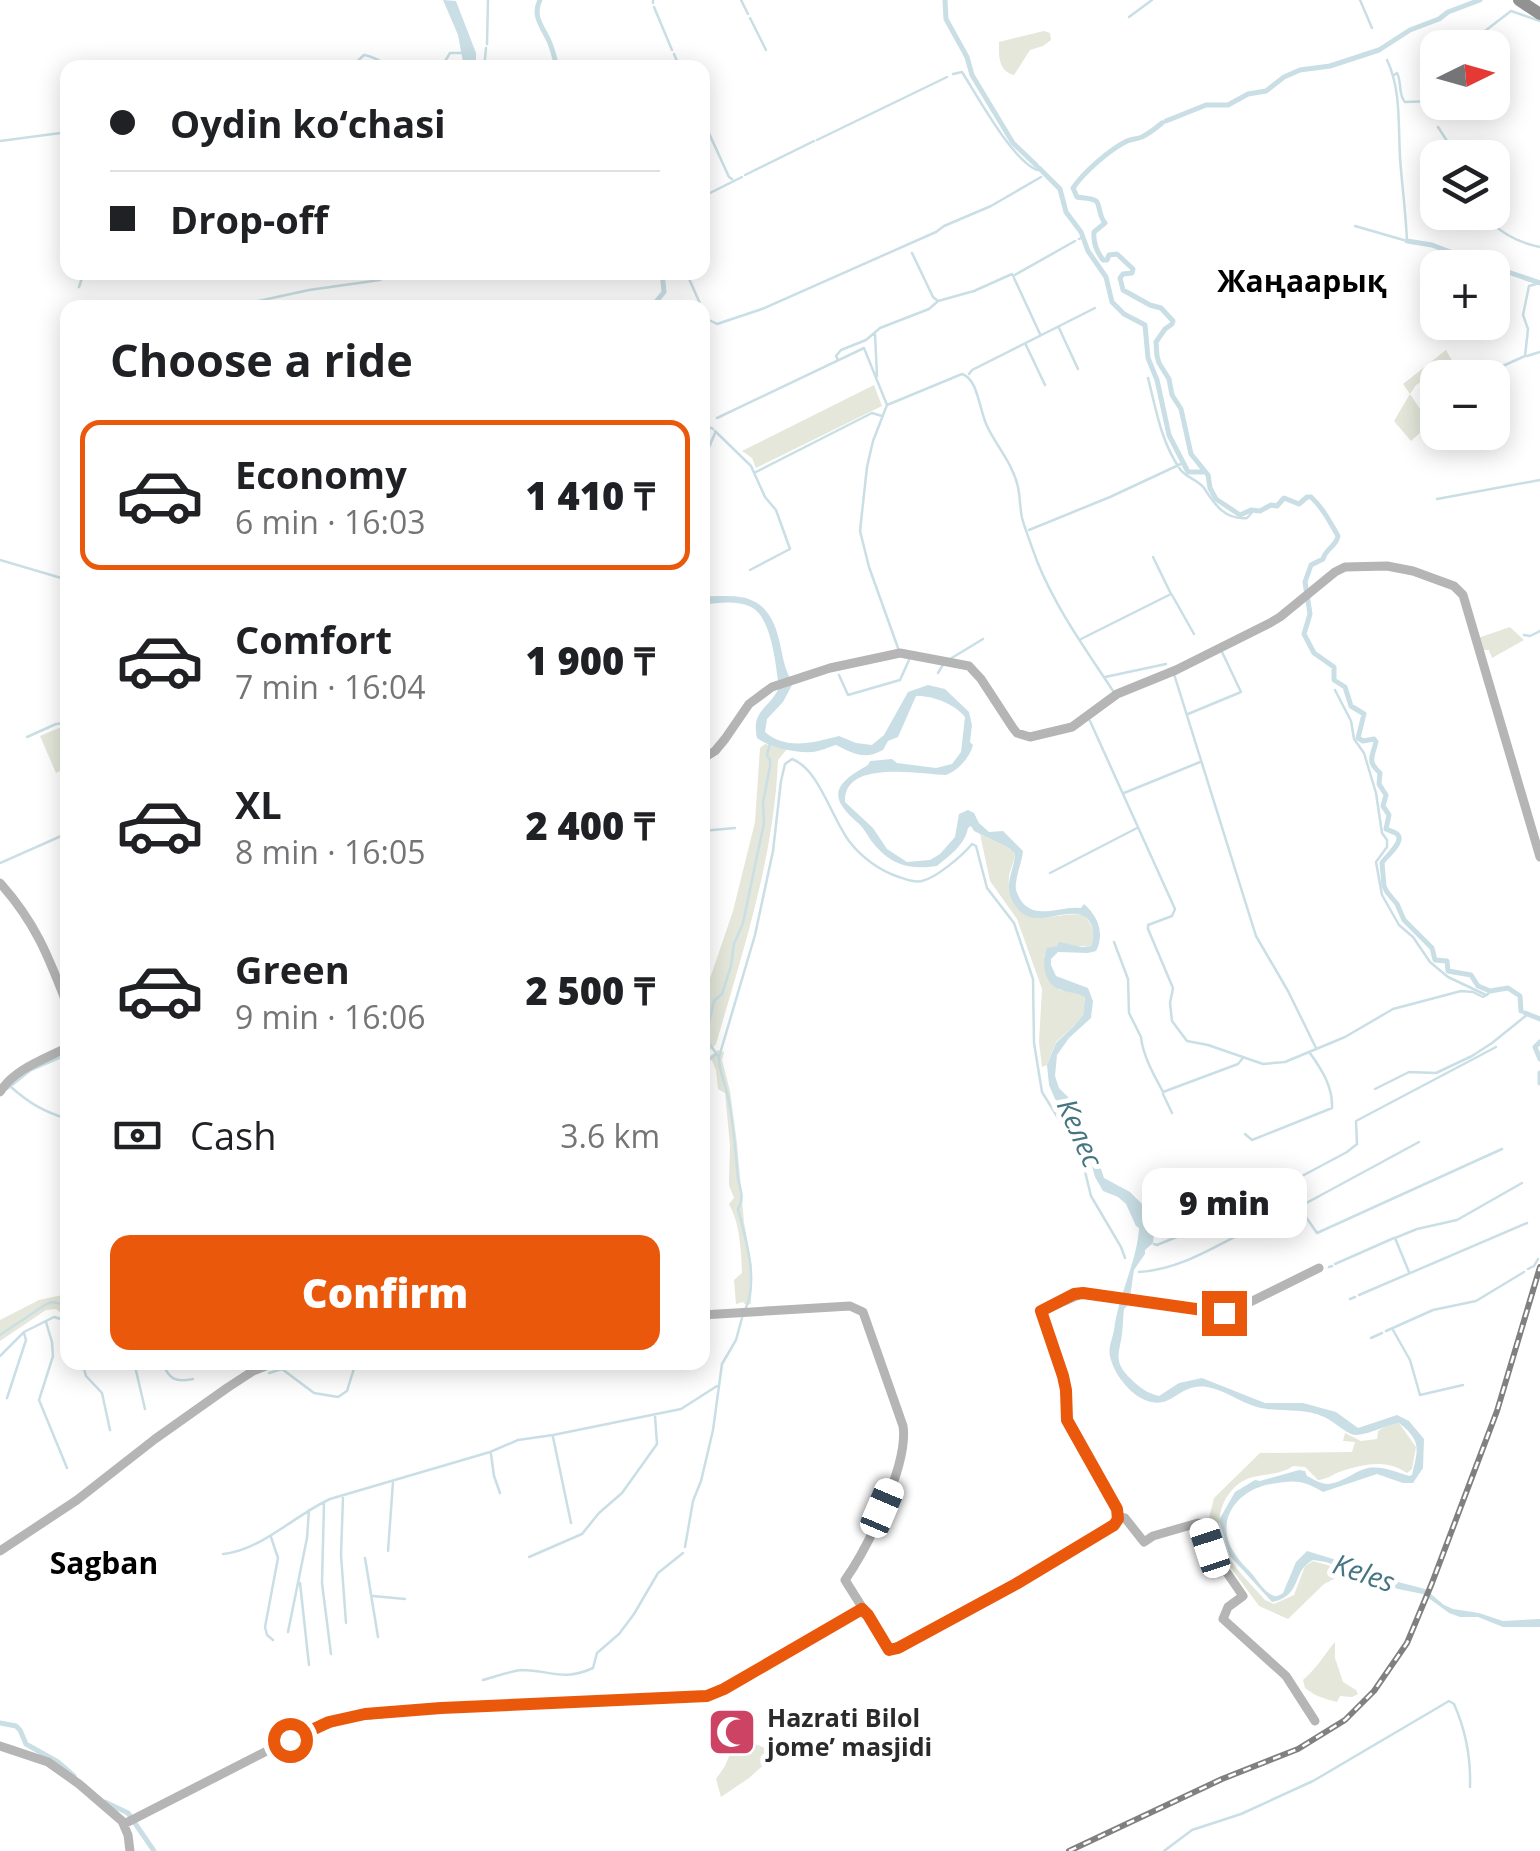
<!DOCTYPE html>
<meta charset="utf-8">
<style>
body{margin:0;font-family:"Open Sans",sans-serif;background:#f6f6f6;color:#202124;height:100vh;display:flex;flex-direction:column;font-size:38px;white-space:nowrap}
*{box-sizing:border-box;margin:0}
p{font-size:32px;color:#757577}
.icon{flex:none;width:55px;height:55px;fill:none;stroke:currentColor;stroke-width:2;stroke-linecap:round;stroke-linejoin:round}
.map{position:relative;flex:1;overflow:hidden}
.details{position:absolute;left:60px;top:300px;width:650px;height:1070px;display:flex;flex-direction:column;background:#fff;border-radius:20px;box-shadow:0 5px 25px #0003}
.details>*{flex:none}
.guide{position:absolute;left:60px;top:60px;width:650px;height:220px;border-radius:20px;box-shadow:0 5px 25px #0003;display:grid;align-content:center;height:220px;padding:0 50px;background:#fff}
.needle{width:65px;rotate:85deg}
.controls{position:absolute;left:1420px;top:30px;display:grid;gap:20px}
.controls a{display:grid;place-items:center;width:90px;height:90px;border-radius:20px;background:#fff;box-shadow:0 5px 25px #0003;font-size:50px}
.end{position:absolute;width:45px;height:45px;margin:-22px;border:12px solid #ea580c;background:#fff;box-shadow:0 0 0 5px #fff}
.from{border-radius:50%}
.bubble{position:absolute;height:70px;border-radius:20px;background:#fff;box-shadow:0 5px 25px #0003;font-size:32px;font-weight:800;line-height:70px;text-align:center}
.car{position:absolute;width:30px;height:60px;margin:-30px -15px;border-radius:12px;box-shadow:0 0 8px 2px #0007;background:linear-gradient(#fff 24%,#345 0 40%,#fff 0 76%,#345 0 86%,#fff 0)}
.guide b{display:flex;align-items:center;gap:35px;height:95px;font-size:38px}
.guide b+b{border-top:2px solid #e0e0e0}
.guide i{width:25px;height:25px;background:#202124}
ul{padding:0;list-style:none}
li{display:flex;align-items:center;gap:30px;height:150px;margin:0 20px 15px;padding:0 30px;border:5px solid transparent;border-radius:20px}
li div{flex:1}
li b{display:block;font-size:38px}
li em{font-style:normal;font-weight:800}
li.active{border-color:#ea580c}
li>.icon{width:90px;height:90px;stroke-width:1.5}
h2{padding:0 50px;font-size:45px;line-height:120px}
.pay{display:flex;align-items:center;gap:25px;height:110px;padding:0 50px;font-size:38px}
.pay p{margin-inline-start:auto}
.cta{display:flex;gap:20px;margin-top:auto;padding:20px 50px}
.cta a{flex:1;height:115px;border-radius:20px;background:#ea580c;color:#fff;font-size:40px;font-weight:800;line-height:115px;text-align:center}
.map>svg:first-child{display:block}
.green{fill:#e4e7da}
.water{fill:#c9dfe5}
.lines{fill:none;stroke-linecap:round;stroke-linejoin:round}
.stream{stroke:#c9dfe5;stroke-width:2.5}
.canal{stroke:#c9dfe5;stroke-width:5}
.secondary{stroke:#b5b5b5;stroke-width:9}
.highway{stroke:#929292;stroke-width:12}
.rail-casing{stroke:#808080;stroke-width:6}
.rail{stroke:#fff;stroke-width:2.5;stroke-dasharray:8;stroke-linecap:butt}
.route{stroke:#ea580c;stroke-width:12}
.labels{text-anchor:middle;stroke-width:10;stroke-linejoin:round;paint-order:stroke}
.poi-label{font-size:25px;font-weight:bold;fill:#2b2b2b;stroke:#fff;text-anchor:start}
.water-label{font-size:28px;font-style:italic;fill:#457582;stroke:#fff}
.quarter-label{font-size:30px;font-weight:bold;fill:#000;stroke:#fff}
</style>
<div class="map">
<svg width="1540" height="1851" viewBox="0 0 1540 1851">
<rect width="100%" height="100%" fill="#fff"/>
<!-- green -->
<path class="green" d="M1044 31 1050 33 1051 40 1043 46 1030 50 1014 75C998 70 999 57 999 42Z
M1446 350 1461 377H1452L1446 365 1416 385 1410 394 1430 424 1411 441 1394 421 1410 394 1403 384Z
M874 385 882 406 756 468 752 458 742 451Z
M1510 627 1524 640 1492 658 1489 650H1483L1478 638Z
M59 728H65L67 731V768L56 773 40 736Z
M765 744 787 749 778 760C774 858 743 951 716 1044L703 1058V999L733 911 755 822 760 748Z
M980 834 1009 848 1015 854C1014 863 1010 869 1009 877 1008 887 1010 899 1017 906 1037 928 1060 911 1084 915 1092 924 1097 935 1091 946H1057L1044 955 1059 990 1080 993 1085 997 1083 1015 1074 1026 1056 1042 1047 1065 1042 1067 1039 1042 1042 989 1017 919 990 881Z
M718 1050 724 1052 722 1060 730 1091 737 1143 744 1222 752 1268 751 1304 746 1305 743 1302 736 1304 734 1280 742 1273C741 1249 740 1224 729 1204L734 1198 729 1185 730 1145 725 1093 718 1089 716 1070 710 1056Z
M67 1294V1312L61 1313 56 1309 46 1310 0 1341V1320L39 1300Z
M1399 1423 1416 1447 1412 1469 1407 1473C1386 1459 1365 1464 1342 1471 1332 1474 1329 1479 1318 1480L1305 1467 1293 1466C1278 1477 1257 1472 1241 1482 1216 1499 1213 1534 1229 1558 1239 1573 1253 1586 1265 1600L1274 1604 1294 1595 1305 1566 1313 1561 1345 1570 1344 1574 1324 1584 1288 1619 1259 1606 1215 1546 1208 1522 1214 1498 1260 1453 1352 1452 1355 1442 1343 1441 1345 1433 1361 1441 1377 1439 1378 1431 1389 1424Z
M1335 1642V1658L1343 1682 1356 1690 1358 1694 1352 1697 1340 1696 1337 1702C1325 1699 1315 1696 1305 1688L1303 1680C1317 1668 1324 1655 1335 1642Z
M750 1742 765 1748 770 1759 749 1778 721 1797 716 1779 725 1766 734 1744Z"/>
<!-- water -->
<path class="water" d="M443 0 456 1 476 53V67H464L458 35Z
M702 596C718 597 737 594 751 600 776 610 779 640 784 662 786 671 790 677 792 685L783 702 767 719 765 732C787 751 815 742 839 736L856 743 872 745 884 735 908 692 928 685 945 689 969 712 972 725 970 742 973 745C970 757 959 770 946 775 919 774 843 759 845 802L873 828 887 849 907 862 930 860 940 854 955 837 959 814 968 810 974 813 979 823 989 832 1003 831 1023 851C1022 862 1017 872 1016 883 1015 890 1017 893 1020 899 1034 922 1061 905 1081 908L1084 904C1098 916 1105 934 1096 951L1088 953 1058 952 1051 959V965L1056 976 1088 988 1093 1001 1091 1018 1069 1038 1057 1055 1055 1076 1059 1088 1071 1100 1094 1148 1104 1178 1130 1192 1143 1205 1155 1225 1153 1243 1145 1250V1254L1134 1270 1129 1304 1124 1309C1123 1317 1123 1325 1122 1334 1119 1355 1113 1362 1131 1379 1140 1388 1147 1393 1159 1396L1179 1383 1202 1378 1265 1403H1303L1336 1412 1358 1428 1397 1415 1409 1421 1424 1439 1423 1468 1413 1483H1403L1377 1474 1323 1492C1302 1480 1295 1480 1271 1484 1239 1489 1214 1519 1233 1551 1238 1560 1247 1568 1253 1575 1258 1581 1267 1596 1276 1596 1278 1596 1281 1594 1283 1593L1296 1562 1307 1551 1343 1562 1354 1563 1363 1570 1383 1578 1425 1589 1444 1605 1453 1609 1479 1613 1503 1621 1540 1619V1627H1503L1478 1617H1460L1449 1613 1423 1594 1398 1589 1326 1562 1313 1560C1291 1571 1303 1596 1272 1602L1230 1556 1219 1520 1235 1492 1255 1480 1260 1481 1299 1470 1305 1471 1307 1476C1312 1478 1317 1482 1322 1483 1337 1488 1353 1471 1368 1468 1383 1466 1396 1472 1409 1476L1412 1475C1418 1449 1422 1441 1399 1423 1384 1425 1372 1434 1356 1435 1347 1435 1334 1421 1324 1417 1302 1407 1279 1413 1257 1407 1239 1402 1225 1390 1207 1387 1180 1383 1174 1407 1151 1402 1133 1398 1116 1377 1111 1360 1107 1349 1112 1341 1114 1330 1118 1296 1137 1262 1139 1228L1136 1226 1126 1204 1118 1197 1103 1191 1095 1177 1087 1148 1066 1117 1062 1106 1055 1099 1049 1085 1047 1065 1056 1043 1074 1026 1083 1015 1085 997C1076 992 1070 993 1061 990 1044 985 1041 963 1047 948L1057 946 1059 942 1082 947 1091 946C1096 935 1093 916 1078 914 1054 911 1028 932 1012 900 1004 883 1014 871 1015 854L1009 848 974 831 971 826 968 828C965 845 949 856 937 866 909 870 891 865 873 843 868 837 865 829 858 823 827 796 834 784 868 765L870 761 892 759 897 763 936 768 952 764 961 752 965 717C955 704 932 695 916 696L898 737 888 741 883 750C865 760 854 754 836 745 829 747 821 751 813 752 796 753 770 748 757 738 751 710 768 710 779 688 776 667 772 617 751 607 736 600 718 603 703 605Z"/>
<g class="lines">
<!-- stream -->
<path class="stream" d="M653 0V3
M741 0 748 14
M1360 0 1372 28
M654 7 672 50
M1129 17 1152 0
M750 18 766 50
M1481 34 1511 11 1540 21
M487 44 488 0
M1465 48 1478 37
M674 54 680 68
M350 68 364 55C379 57 393 73 406 63L414 68
M441 68 450 53H462
M484 68 486 48
M953 74 962 72C978 97 1012 160 1037 170
M1394 75 1397 73C1402 82 1398 95 1405 102L1434 101 1438 93
M702 118 729 177 732 179
M1438 127 1458 158
M817 140 947 77
M0 141 68 132
M1039 170 1040 169
M1044 174 1045 173
M745 175 814 141
M702 197 742 177
M1480 212C1498 231 1515 242 1540 247
M1355 226 1407 241C1406 217 1403 193 1401 170 1397 134 1403 93 1387 60
M1079 239 1083 237
M912 253 933 297 938 301 974 291 1012 274
M686 272 702 308
M1013 276 1075 241
M1014 278 1040 334
M79 287 84 272
M231 307 309 290 380 280 390 272
M702 310 709 320 717 324 762 309 936 232 944 226 991 206 1041 177
M1059 328 1078 369
M875 334 877 376
M1026 345 1045 385
M1527 356 1540 352
M838 360 836 356 841 350 866 340 880 328 929 309 937 302
M969 374 972 370 1095 308
M1148 378C1156 409 1161 442 1180 469 1186 478 1197 479 1204 488 1215 505 1225 520 1247 518L1255 509
M1476 378 1525 356 1528 329 1523 315 1529 286 1540 283
M887 405 962 374C978 379 979 409 987 426 997 447 1013 464 1018 487 1020 497 1020 508 1022 518 1026 532 1032 547 1037 561 1056 609 1087 651 1115 694
M717 418 864 348 887 405 873 441 867 467 860 531 869 567 898 648
M702 423 713 429
M715 431 751 466 765 497 776 510 790 549 750 570
M702 464 715 433
M756 472 872 413 882 416
M1437 499 1540 480
M1029 530 1110 497 1183 463
M0 560 68 580
M1172 595 1194 634
M1524 635 1530 636 1540 631
M1081 639 1171 594 1153 557
M950 659 983 639
M938 673 944 663
M839 675 848 695 900 680 909 660
M1172 675 1174 674 1256 936 1288 991 1316 1048
M1105 677 1166 664
M1335 690 1351 721 1354 739 1364 753 1376 793 1382 833 1387 840V847L1376 862 1382 895 1399 925 1413 937 1430 962 1448 977 1486 995
M1188 714 1241 692 1222 652
M1090 721 1175 909 1172 916 1148 925V929L1173 988 1170 1003 1172 1021 1187 1041 1208 1045 1263 1064 1285 1062 1345 1037 1393 1009 1461 991 1473 992 1483 997 1487 995 1490 991
M27 737 56 724 68 723
M1124 793 1200 762
M702 831 735 828
M0 863 68 833
M1050 873 1137 828
M1114 942 1128 979 1129 1013 1141 1037C1143 1056 1154 1075 1163 1092L1238 1064 1242 1059
M1539 1019 1540 1018
M718 1056 709 1043 708 1027 714 1001 722 994 731 966 734 944 743 923 764 823 763 803 770 766V760L767 755 770 743
M702 1066 716 1054
M11 1087C29 1103 44 1112 68 1119
M7 1089 31 1070 68 1054
M1375 1089 1409 1072 1436 1073 1472 1056 1492 1043 1528 1014
M1163 1094 1172 1113
M1245 1134 1252 1140 1332 1108C1333 1087 1322 1070 1310 1053
M1419 1142 1299 1207 1317 1233 1502 1149
M1274 1191 1347 1152 1357 1144 1356 1121 1496 1047
M1154 1244 1157 1245 1223 1218 1262 1198
M1335 1264 1394 1238
M1329 1267 1332 1266
M1528 1269 1534 1266 1538 1259
M1139 1272C1193 1269 1235 1230 1285 1215
M1409 1272 1395 1238 1417 1229 1457 1220 1522 1183
M1359 1295 1527 1223
M1350 1299 1355 1297
M745 1310C759 1281 746 1240 738 1209 745 1197 740 1190 738 1178 735 1151 734 1124 728 1097 725 1083 719 1071 719 1057L755 935 773 851 781 781 785 764 792 759C819 769 831 817 849 841 861 857 880 871 899 877 906 879 913 883 922 881 936 878 962 856 972 844L976 846 987 888 1014 923 1033 979 1034 1043 1042 1092 1081 1155 1091 1196 1121 1247 1125 1258
M46 1322 52 1342 53 1356 39 1400 67 1468
M1393 1330 1410 1360 1420 1395 1463 1385
M1386 1331 1433 1310 1476 1301 1524 1272
M0 1335 45 1305 51 1302 68 1305
M1371 1338 1382 1333
M0 1356 24 1332 54 1317 68 1321
M82 1362 86 1376 102 1393 110 1430
M134 1362 145 1409
M162 1362C169 1379 175 1383 193 1379
M269 1373 282 1369 314 1393 338 1397 347 1391 356 1362
M7 1398 26 1340 24 1333
M553 1437 571 1523
M491 1454 494 1476 500 1493
M343 1497 341 1555 346 1623
M324 1503 322 1583 331 1654
M271 1537 278 1558 265 1627 267 1635 273 1640
M685 1547 693 1501 701 1481 713 1430 722 1364 736 1340 742 1318
M388 1551 393 1482
M223 1554C260 1551 295 1515 330 1499L490 1452 518 1440 553 1435 681 1409 717 1386
M529 1557 582 1534 599 1513 622 1493 657 1444 655 1416
M365 1558 378 1637
M300 1583 309 1665
M373 1596 405 1599
M288 1632 307 1538 309 1510
M483 1680C495 1677 509 1671 522 1670 550 1670 563 1682 593 1668L597 1653 619 1634 634 1614 658 1573 683 1553
M1164 1851 1192 1830 1241 1814 1313 1781 1449 1701 1454 1704C1466 1731 1471 1757 1470 1787"/>
<!-- canal -->
<path class="canal" d="M540 0C532 16 542 26 549 41 553 50 555 59 557 68
M945 0 946 19 967 57 972 75 1013 143 1036 165
M1166 121 1206 105H1228L1248 94 1266 91 1284 77 1300 70 1330 66 1379 50 1410 30 1439 19 1448 12 1480 0
M1162 123C1156 128 1150 133 1142 137 1137 139 1132 139 1127 141 1109 150 1084 172 1073 188L1077 197C1081 198 1092 198 1096 201 1100 204 1099 217 1105 223L1094 232C1093 242 1097 252 1103 260H1107L1109 255 1117 254 1133 269 1132 273 1123 274 1120 278 1123 290 1150 305 1161 308 1173 321 1172 324 1165 329 1156 342 1157 356 1159 363 1169 379 1172 395 1181 409 1191 454 1208 475 1210 488 1216 499 1240 515 1251 510 1260 511 1271 505 1277 506 1284 498 1299 504 1307 497H1311C1323 508 1330 522 1338 536 1336 547 1326 548 1323 559L1311 565 1305 582 1310 614 1304 634 1314 653 1334 667V680L1345 687 1351 706 1364 714 1358 738 1363 741 1374 739 1376 742C1372 758 1367 761 1380 773L1379 784 1386 795 1383 806 1389 815 1386 829C1390 831 1396 832 1398 835 1404 843 1385 857 1382 863L1384 886 1387 892 1397 904 1404 920 1432 948 1435 960 1447 961 1448 971 1471 975 1478 986 1490 991 1508 988 1520 996 1521 1011
M1039 168 1060 189 1066 212 1081 232 1088 251 1106 277 1112 302 1124 314 1145 325 1148 358 1157 380 1169 435 1188 472H1205
M1407 241 1432 245 1458 255 1484 257 1508 272 1540 283
M651 308 664 292 662 272
M1525 1013 1540 1019
M1540 1042 1535 1047 1540 1059
M1540 1073V1083
M0 1723 16 1726 20 1730 26 1744 58 1762 74 1776
M105 1802 128 1813 154 1851"/>
<!-- secondary -->
<path class="secondary" d="M702 759 715 751 725 739 749 704 772 687 830 668 900 653 969 666 981 679 1013 728 1017 733 1030 737 1072 727 1117 694 1176 670 1270 623 1280 617 1335 572 1345 567 1387 566 1413 571 1454 586 1463 595 1540 857
M0 883C36 923 49 958 68 1007
M0 1092C14 1069 45 1059 68 1047
M702 1315 850 1306 863 1312 903 1426C909 1464 867 1549 845 1580L889 1650 912 1641 1016 1583 1114 1525 1118 1519 1117 1509 1067 1420V1391L1063 1376 1041 1311 1083 1293 1224 1313 1236 1309 1319 1268
M1119 1517 1125 1518 1144 1542 1153 1536 1198 1523 1202 1524 1210 1548 1243 1596 1228 1607 1223 1619 1286 1676 1315 1721
M0 1551 77 1500 155 1439 227 1388 253 1371 276 1362
M0 1746 48 1762 79 1784 122 1821 128 1835 130 1851
M124 1824 304 1732 349 1717 441 1708 707 1696 724 1689 861 1609"/>
<!-- highway -->
<path class="highway" d="M1519 0 1540 14"/>
<!-- rail casing -->
<g class="rail-casing">
<path id="rail" d="M1069 1851 1222 1779 1298 1749 1345 1720 1374 1691 1407 1643 1432 1583 1497 1411 1540 1267"/>
</g>
<!-- rail -->
<use href="#rail" class="rail"/>
</g>
<g class="lines">
<!-- route -->
<path class="route" d="M290 1740 329 1722 365 1714 441 1708 707 1696 724 1689 862 1609 868 1615 889 1650 898 1648 1016 1584 1114 1525 1118 1519 1117 1509 1067 1420 1066 1390 1063 1376 1041 1311 1074 1294 1083 1293 1224 1313"/>
</g>
<!-- icons -->
<defs>
<g id="mosque-square" transform="scale(2.5)"><rect x="-9" y="-9" width="18" height="18" rx="4" fill="#cd4364" stroke="#fff"/><path d="M3.5-4.9A6 6 0 1 0 3.5 4.9A5 5 0 1 1 3.5-4.9Z" fill="#fff"/></g>
</defs>
<g fill-rule="evenodd">
<use href="#mosque-square" x="732" y="1732"/>
</g>
<g class="labels">
<!-- poi labels -->
<g class="poi-label">
<text x="767" y="1727">Hazrati Bilol<tspan x="767" dy="29">jome’ masjidi</tspan></text>
</g>
<!-- water labels -->
<g class="water-label">
<text transform="translate(1080 1133) rotate(66)" y="10">Келес</text>
<text transform="translate(1364 1573) rotate(19)" y="10">Keles</text>
</g>
<!-- quarter labels -->
<g class="quarter-label">
<text x="1302" y="292">Жаңаарық</text>
<text x="104" y="1574">Sagban</text>
</g>
</g>
</svg>
<div class="controls">
<a><svg class="needle" viewBox="-14 -14 28 28"><path d="M0-13l5 13h-10z" fill="#e53935"/><path d="M0 13l5-13h-10z" fill="#757577"/></svg></a>
<a><svg class="icon" aria-label="layers" viewBox="0 0 24 24"><path d="M12 4l9 5-9 5-9-5zM3 14l9 5 9-5"/></svg></a>
<a>+</a>
<a>−</a>
</div>
<i class="end from" style="left:290px;top:1740px"></i>
<i class="end" style="left:1224px;top:1313px"></i>
<div class="bubble" style="left:1142px;top:1168px;width:165px">9 min</div>
<i class="car" style="left:882px;top:1508px;rotate:23deg"></i>
<i class="car" style="left:1210px;top:1548px;rotate:342deg"></i>
<div class="guide">
<b><i class="from"></i>Oydin ko‘chasi</b>
<b><i></i>Drop-off</b>
</div>
<section class="details">
<h2>Choose a ride</h2>
<ul>
<li class="active"><svg class="icon" aria-label="car" viewBox="0 0 24 24"><path d="M5 17H2v-5l4-1 3-4h7l3 4 3 1v5h-3M9 17h6M6 11h13"/><circle cx="7" cy="17" r="2"/><circle cx="17" cy="17" r="2"/></svg><div><b>Economy</b><p>6 min · 16:03</p></div><em>1 410 ₸</em></li>
<li><svg class="icon" aria-label="car" viewBox="0 0 24 24"><path d="M5 17H2v-5l4-1 3-4h7l3 4 3 1v5h-3M9 17h6M6 11h13"/><circle cx="7" cy="17" r="2"/><circle cx="17" cy="17" r="2"/></svg><div><b>Comfort</b><p>7 min · 16:04</p></div><em>1 900 ₸</em></li>
<li><svg class="icon" aria-label="car" viewBox="0 0 24 24"><path d="M5 17H2v-5l4-1 3-4h7l3 4 3 1v5h-3M9 17h6M6 11h13"/><circle cx="7" cy="17" r="2"/><circle cx="17" cy="17" r="2"/></svg><div><b>XL</b><p>8 min · 16:05</p></div><em>2 400 ₸</em></li>
<li><svg class="icon" aria-label="car" viewBox="0 0 24 24"><path d="M5 17H2v-5l4-1 3-4h7l3 4 3 1v5h-3M9 17h6M6 11h13"/><circle cx="7" cy="17" r="2"/><circle cx="17" cy="17" r="2"/></svg><div><b>Green</b><p>9 min · 16:06</p></div><em>2 500 ₸</em></li>
</ul>
<div class="pay"><svg class="icon" aria-label="cash" viewBox="0 0 24 24"><path d="M3 7h18v10H3z"/><circle cx="12" cy="12" r="2"/></svg>Cash<p>3.6 km</p></div>
<div class="cta"><a>Confirm</a></div>
</section>
</div>
